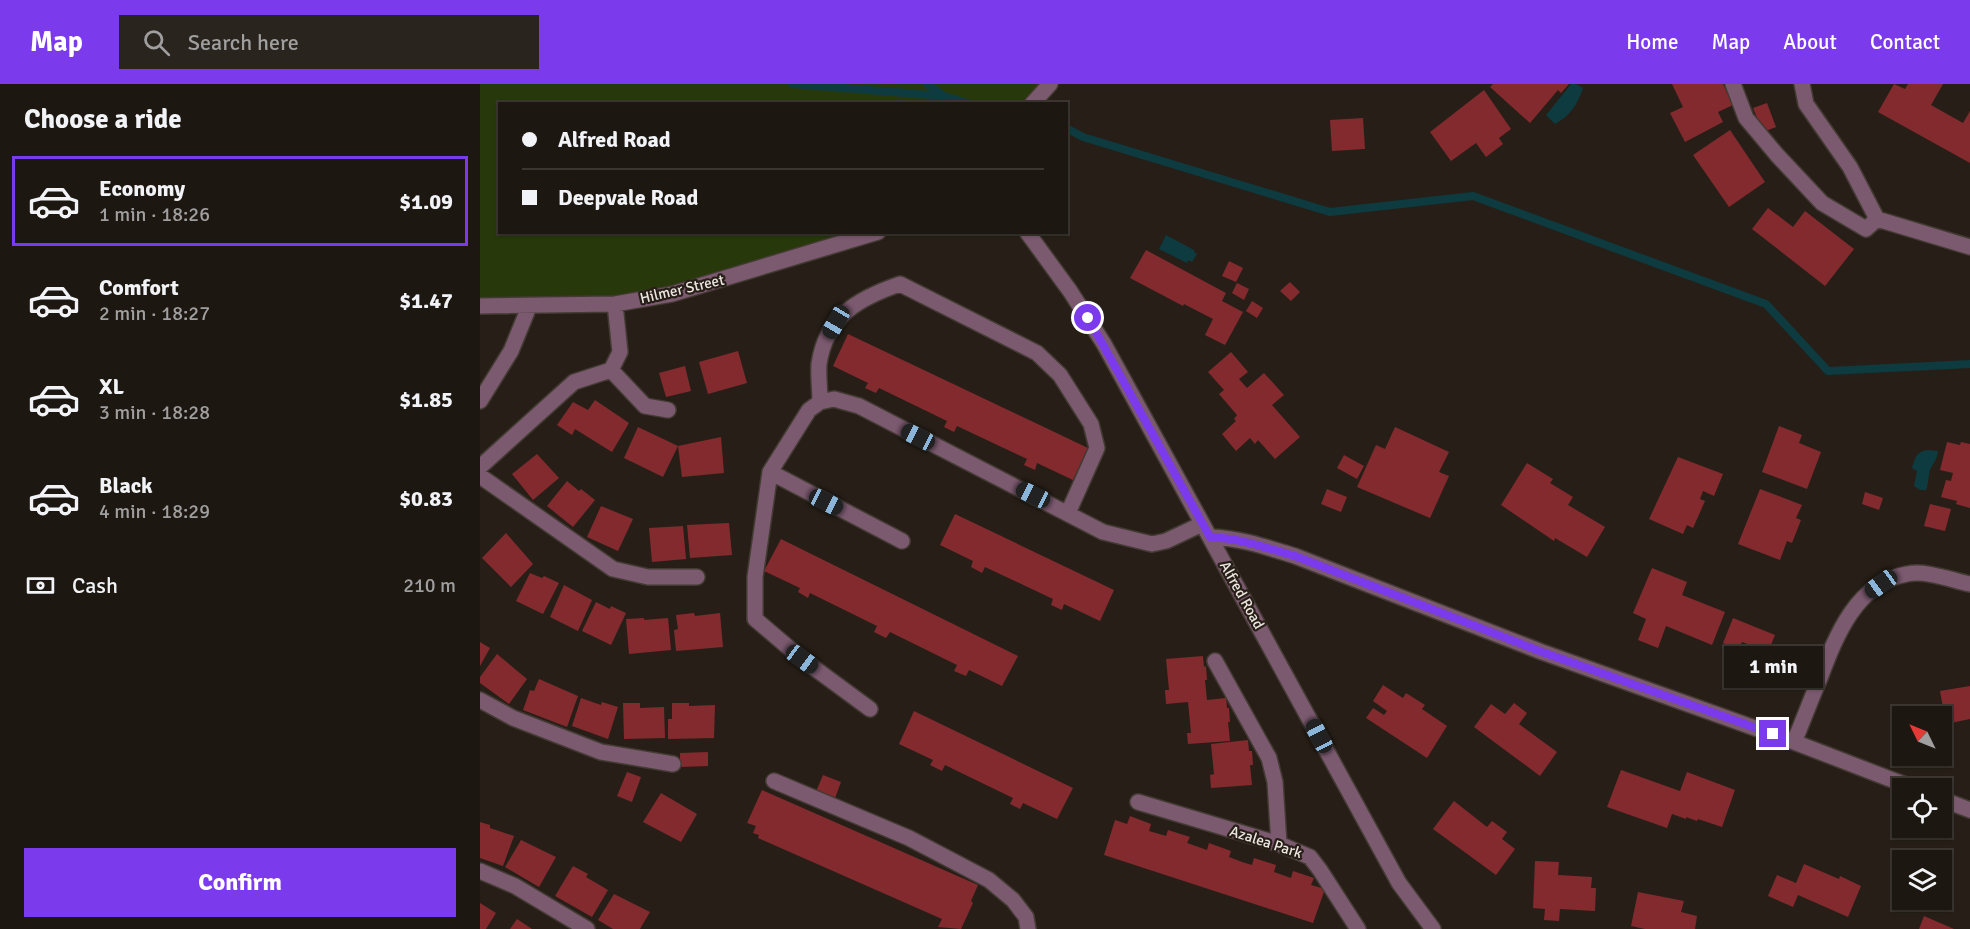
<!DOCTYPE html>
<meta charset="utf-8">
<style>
body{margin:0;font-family:Signika,sans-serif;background:#2a241f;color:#f1f3f6;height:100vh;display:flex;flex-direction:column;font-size:22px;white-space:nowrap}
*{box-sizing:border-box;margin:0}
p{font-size:20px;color:#a09f9f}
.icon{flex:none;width:33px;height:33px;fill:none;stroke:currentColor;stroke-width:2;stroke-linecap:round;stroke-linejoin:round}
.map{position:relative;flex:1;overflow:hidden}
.details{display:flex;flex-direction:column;background:#1d1711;width:480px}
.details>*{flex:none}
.banner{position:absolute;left:18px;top:18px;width:570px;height:132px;border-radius:0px;box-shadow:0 2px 4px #0004,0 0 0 2px #3b3631;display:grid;align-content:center;height:132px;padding:0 24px;background:#1d1711}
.needle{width:39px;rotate:313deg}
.fabs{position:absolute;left:1412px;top:622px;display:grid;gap:12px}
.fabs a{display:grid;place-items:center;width:60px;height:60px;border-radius:0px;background:#1d1711;box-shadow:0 2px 4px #0004,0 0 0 2px #3b3631;font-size:30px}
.end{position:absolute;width:27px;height:27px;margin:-14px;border:8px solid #7c3aed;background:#fff;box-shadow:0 0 0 3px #fff}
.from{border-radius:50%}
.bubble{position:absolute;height:42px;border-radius:0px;background:#1d1711;box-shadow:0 2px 4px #0004,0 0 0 2px #3b3631;font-size:20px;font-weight:700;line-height:42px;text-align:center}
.car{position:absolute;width:18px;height:36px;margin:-18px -9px;border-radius:8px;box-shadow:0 0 4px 2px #0007;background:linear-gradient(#222 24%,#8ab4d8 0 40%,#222 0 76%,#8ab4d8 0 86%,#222 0)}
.banner b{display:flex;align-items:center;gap:21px;height:57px;font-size:22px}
.banner b+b{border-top:2px solid #3b3631}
.banner i{width:15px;height:15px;background:#f1f3f6}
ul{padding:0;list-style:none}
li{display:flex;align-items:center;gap:18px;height:90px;margin:0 12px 9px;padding:0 12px;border:3px solid transparent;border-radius:0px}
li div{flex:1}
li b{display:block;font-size:22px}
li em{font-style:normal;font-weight:700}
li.active{border-color:#7c3aed}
li>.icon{width:54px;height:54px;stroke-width:1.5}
h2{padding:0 24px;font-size:27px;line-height:72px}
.pay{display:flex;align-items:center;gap:15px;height:66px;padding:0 24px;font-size:22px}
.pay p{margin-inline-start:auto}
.cta{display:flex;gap:12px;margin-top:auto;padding:12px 24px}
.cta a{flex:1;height:69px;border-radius:0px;background:#7c3aed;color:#fff;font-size:24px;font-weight:700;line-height:69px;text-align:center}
header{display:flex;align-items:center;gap:36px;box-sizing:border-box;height:84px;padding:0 30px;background:#7c3aed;color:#fff}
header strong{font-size:28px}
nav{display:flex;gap:33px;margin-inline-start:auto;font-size:21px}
.search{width:420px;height:54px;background:#2a241f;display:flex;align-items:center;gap:15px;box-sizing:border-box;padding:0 21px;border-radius:0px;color:#a09f9f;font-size:22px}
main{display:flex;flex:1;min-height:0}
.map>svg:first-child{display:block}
.green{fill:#27390a}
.water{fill:#0d3b40}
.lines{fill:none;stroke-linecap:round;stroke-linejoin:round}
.stream{stroke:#0d3b40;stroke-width:8}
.building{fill:#832a2e}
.minor-casing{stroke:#433b33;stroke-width:18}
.minor{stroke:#7b596f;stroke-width:15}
.route{stroke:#7c3aed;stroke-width:8}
.labels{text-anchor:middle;stroke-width:4.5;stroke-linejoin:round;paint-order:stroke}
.street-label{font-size:15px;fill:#ece6e1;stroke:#271f17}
</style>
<header>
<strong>Map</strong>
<div class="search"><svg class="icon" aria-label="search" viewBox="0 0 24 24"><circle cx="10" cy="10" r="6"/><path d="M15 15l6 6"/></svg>Search here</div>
<nav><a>Home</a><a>Map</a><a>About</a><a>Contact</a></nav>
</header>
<main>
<section class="details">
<h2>Choose a ride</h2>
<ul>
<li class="active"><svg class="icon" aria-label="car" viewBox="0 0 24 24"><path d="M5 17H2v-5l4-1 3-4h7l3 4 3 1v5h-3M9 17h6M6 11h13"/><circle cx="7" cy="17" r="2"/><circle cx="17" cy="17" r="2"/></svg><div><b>Economy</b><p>1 min · 18:26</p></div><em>$1.09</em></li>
<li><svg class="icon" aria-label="car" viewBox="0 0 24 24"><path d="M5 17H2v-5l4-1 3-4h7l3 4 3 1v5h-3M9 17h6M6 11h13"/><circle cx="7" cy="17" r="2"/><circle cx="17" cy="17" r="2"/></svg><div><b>Comfort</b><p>2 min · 18:27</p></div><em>$1.47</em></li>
<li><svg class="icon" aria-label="car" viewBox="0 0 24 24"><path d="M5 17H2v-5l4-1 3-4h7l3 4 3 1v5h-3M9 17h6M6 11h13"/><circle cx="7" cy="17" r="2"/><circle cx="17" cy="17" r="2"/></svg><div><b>XL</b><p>3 min · 18:28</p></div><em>$1.85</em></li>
<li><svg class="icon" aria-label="car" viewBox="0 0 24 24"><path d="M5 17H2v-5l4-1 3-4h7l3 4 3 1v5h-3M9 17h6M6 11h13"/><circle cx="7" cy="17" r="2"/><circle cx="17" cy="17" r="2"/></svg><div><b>Black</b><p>4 min · 18:29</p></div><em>$0.83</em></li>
</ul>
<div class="pay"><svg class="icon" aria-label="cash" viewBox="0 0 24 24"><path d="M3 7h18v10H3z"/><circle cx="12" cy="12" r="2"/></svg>Cash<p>210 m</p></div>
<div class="cta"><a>Confirm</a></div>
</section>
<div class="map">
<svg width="1490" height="845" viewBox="0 0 1490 845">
<rect width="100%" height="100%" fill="#271f17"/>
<!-- green -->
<path class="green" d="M0 0H568L552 20H20V148L393 149 138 218 0 220Z"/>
<!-- water -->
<path class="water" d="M1091 0H1096L1103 4C1098 20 1090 32 1075 40L1066 31Z
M686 151 714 166V168L717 170 712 178 708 176 707 179 679 165Z
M1447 366 1458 367C1456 379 1454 377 1450 386 1448 392 1449 399 1446 406H1440L1434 402 1437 387 1432 384C1435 374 1436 368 1447 366Z"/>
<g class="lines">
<!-- stream -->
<path class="stream" d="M312 0 464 12 491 20
M447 0 464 12
M586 44 603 53 850 128 993 112 1286 220 1348 287 1490 280"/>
</g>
<!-- building -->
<path class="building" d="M1013 0H1089L1081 9 1078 6 1050 39 1010 3Z
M1192 0H1243L1253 21 1238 28 1243 38 1205 58 1190 29 1203 23Z
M1414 0 1425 5 1428 0H1463L1451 21 1483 39 1490 27V79L1398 28Z
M1004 6 1031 45 1019 54 1023 60 1006 73 996 59 971 77 950 48Z
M1287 19 1296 43 1283 48 1273 24Z
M883 34 885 65 852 67 850 36Z
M1250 46 1285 98 1249 123 1213 71Z
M1288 124 1313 143 1325 127 1374 165 1345 202 1272 145Z
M666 166 746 209 742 217 763 228 745 261 725 251 733 235 704 220 703 222 650 194Z
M749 177 763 184 756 198 742 192Z
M810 198 820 208 811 217 800 207Z
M757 199 769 205 764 216 752 209Z
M772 217 783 224 777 234 766 227Z
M368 250 608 364 593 396 557 379 555 386 544 381 547 375 477 342 474 348 464 343 467 337 399 304 396 309 385 304 388 299 353 282Z
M258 267 267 299 228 310 219 278Z
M751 268 768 288 759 295 767 304 784 289 804 311 792 321 820 353 795 375 778 356 775 360 770 354 756 367 742 350 756 337 754 335 757 331 739 310 744 306 728 288Z
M205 282 211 307 186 313 179 289Z
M115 316 149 339 132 368 95 345 92 351 77 341 93 318 108 326Z
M1299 342 1322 351 1319 359 1341 368 1327 405 1282 388Z
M158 343 198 362 183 393 144 374Z
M915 343 969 368 959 388 969 392 950 434 877 403 896 361 905 365Z
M241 353 244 389 202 393 198 362Z
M1467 358 1480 361 1481 358 1490 360V424L1476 420 1477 417 1461 413 1466 396 1471 397 1473 389 1460 386Z
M57 370 79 394 53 416 32 390Z
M864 371 884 382 877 395 857 384Z
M1198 373 1243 390 1234 412 1223 407 1220 415 1225 417 1213 444 1207 441 1203 450 1169 435Z
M1047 379 1073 395 1070 399 1093 413 1088 421 1125 443 1107 473 1075 454 1074 457 1021 421Z
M87 397 99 407 101 405 115 416 93 443 67 422Z
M847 405 867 413 861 428 841 420Z
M1280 405 1322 421 1316 434 1321 436 1312 459 1307 457 1300 476 1258 460Z
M1385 408 1403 414 1399 426 1382 420Z
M1450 420 1471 425 1465 447 1444 442Z
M121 422 153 435 138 467 107 453Z
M475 430 634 506 620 537 584 520 582 526 571 521 573 515 505 483 502 489 491 483 493 477 460 461Z
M249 439 252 471 210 474 207 441Z
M203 442 206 475 172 478 169 444Z
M26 449 53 480 31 503 2 474Z
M301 455 538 572 522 602 489 586 486 592 474 587 477 581 410 548 406 554 394 548 397 542 330 509 328 514 318 508 320 504 284 487Z
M1172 484 1207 498 1202 511 1245 528 1232 561 1186 542 1178 564 1158 556 1166 535 1153 529Z
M50 489 62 494 64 492 79 499 63 530 36 517Z
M84 501 112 516 98 547 70 533Z
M116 518 130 525 131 522 146 529 131 561 102 547Z
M214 529 215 532 240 529 243 563 196 567 194 546 198 545 196 531Z
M164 534V536L188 534 191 566 149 570 146 535Z
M1253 534 1295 551 1288 568 1262 558 1259 565 1243 559Z
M0 558 10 564 0 582Z
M17 570 47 595 29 620 0 599V593Z
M723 572 724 583 726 582 727 596H725L727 616 746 614 747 624H749L750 638H748L750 657 708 660 707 649H711L708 618 686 620 685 606H689L686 575Z
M59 595 98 612 87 643 43 626 50 606 54 607Z
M903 601 923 614 926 609 945 621 942 625 967 642 947 674 886 634 893 624 904 631 907 627 893 617Z
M1490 602V635L1466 640 1460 607Z
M101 614 121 621 122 618 138 623 128 655 92 642Z
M143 619H160V624L184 623 185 654 144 655Z
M192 619H209V622L235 621 234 654 188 655V635H192Z
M1034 619 1047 629 1039 640 1077 668 1060 692 994 643 1011 620 1025 630Z
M434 627 593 704 577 735 543 719 540 725 530 720 533 714 465 681 462 687 450 681 453 676 419 660Z
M768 656 769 667H772L773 681H770L772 701 731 704 730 691 734 690 731 660Z
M228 668V682L200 683V669Z
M1141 686 1200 707 1207 688 1255 706 1242 743 1218 735 1217 737 1206 733V735L1192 730 1187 744 1127 723Z
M147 688 161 693 152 718 137 712Z
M343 691 361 698 354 717 335 710Z
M282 706 498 801 491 817 493 819 481 845 458 843 462 835 278 754 279 751 273 749 276 742 267 739Z
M181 709 217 730 201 758 163 738Z
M974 717 1007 743 1012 737 1027 748 1022 755 1035 765 1016 791 953 745Z
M650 732 671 740 669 747 686 752 688 746 710 753 707 759 727 766 729 759 751 767 749 773 762 778 772 781 774 774 796 781 794 788 811 794 813 787 834 794 831 801 845 805 833 839 624 771 635 736 647 740Z
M0 738 10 741V744L34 752 23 782 0 774Z
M41 756 76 773 59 803 25 783Z
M1055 777 1079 778 1078 791 1112 793 1111 804H1116L1115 827 1080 825 1079 837 1064 836 1065 825 1053 824Z
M1324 780 1359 795 1360 792 1381 802 1368 833 1318 811 1313 823 1288 812 1297 791 1316 799Z
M93 782 108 790 106 793 128 806 112 833 75 812Z
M1158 808 1204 817 1201 828 1217 832 1215 845H1165L1151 842Z
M134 810 170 828 160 845H133L118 836Z
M0 819 16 829 6 845H0Z
M1444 832 1474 845H1439Z
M37 835 52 845H30Z"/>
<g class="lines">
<!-- minor casing -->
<g class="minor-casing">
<path id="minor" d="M1253 0 1266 34 1297 71 1342 119 1386 145 1397 135 1370 83 1326 20 1322 0
M552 20 570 0
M1397 135 1490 163
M547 148 590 207 624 260 919 799 953 845
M0 222 135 220 192 210 398 148
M131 286 165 322 188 326
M0 317 31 267 49 223
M340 318C340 306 338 292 339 280 346 232 379 214 420 200L557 269 580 291 611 340 617 364 588 429
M0 383 94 298 131 286 140 268 135 220
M290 388 422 457
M0 392 133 485 168 493H217
M730 453C760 454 786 463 815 472L1062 568 1314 658 1436 705
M735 577 789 674 795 698 799 760
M0 616 33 634 121 668 193 680
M390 625 322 575 275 535V493L290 388 329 326 340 318 354 315 379 322 623 448 672 460 686 457 722 440
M1314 658C1323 637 1331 615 1340 594 1356 552 1376 499 1427 490 1446 486 1471 496 1490 500
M294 697 429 754 509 796 533 816 546 833 548 845
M1461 715 1490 726
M658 718 799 760 830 773 840 786 878 845
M0 787 35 802 107 845"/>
</g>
<!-- minor -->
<use href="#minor" class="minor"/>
</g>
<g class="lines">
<!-- route -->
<path class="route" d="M608 234 730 453C760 454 786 464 815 472L1062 568 1293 650"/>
</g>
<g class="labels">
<!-- street labels -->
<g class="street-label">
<text transform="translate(202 205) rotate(-13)" y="5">Hilmer Street</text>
<text transform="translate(762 511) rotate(61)" y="5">Alfred Road</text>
<text transform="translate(786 758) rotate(18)" y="5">Azalea Park</text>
</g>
</g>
</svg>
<div class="fabs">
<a><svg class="needle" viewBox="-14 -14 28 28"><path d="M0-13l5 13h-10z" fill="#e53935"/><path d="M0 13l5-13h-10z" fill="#a09f9f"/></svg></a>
<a><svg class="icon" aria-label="locate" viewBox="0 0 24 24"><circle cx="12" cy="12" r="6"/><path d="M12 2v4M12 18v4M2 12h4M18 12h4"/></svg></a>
<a><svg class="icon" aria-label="layers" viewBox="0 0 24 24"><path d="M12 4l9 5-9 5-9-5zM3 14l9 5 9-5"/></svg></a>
</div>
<i class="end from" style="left:608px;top:234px"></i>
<i class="end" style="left:1293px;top:650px"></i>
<div class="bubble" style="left:1244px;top:562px;width:99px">1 min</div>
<i class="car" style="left:356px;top:238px;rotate:210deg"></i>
<i class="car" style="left:438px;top:353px;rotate:297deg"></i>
<i class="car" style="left:553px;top:411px;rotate:296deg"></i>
<i class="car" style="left:346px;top:418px;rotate:117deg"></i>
<i class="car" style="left:1401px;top:500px;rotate:234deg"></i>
<i class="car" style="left:322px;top:575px;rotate:126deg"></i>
<i class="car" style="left:839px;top:652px;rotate:332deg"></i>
<div class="banner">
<b><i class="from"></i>Alfred Road</b>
<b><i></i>Deepvale Road</b>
</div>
</div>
</main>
